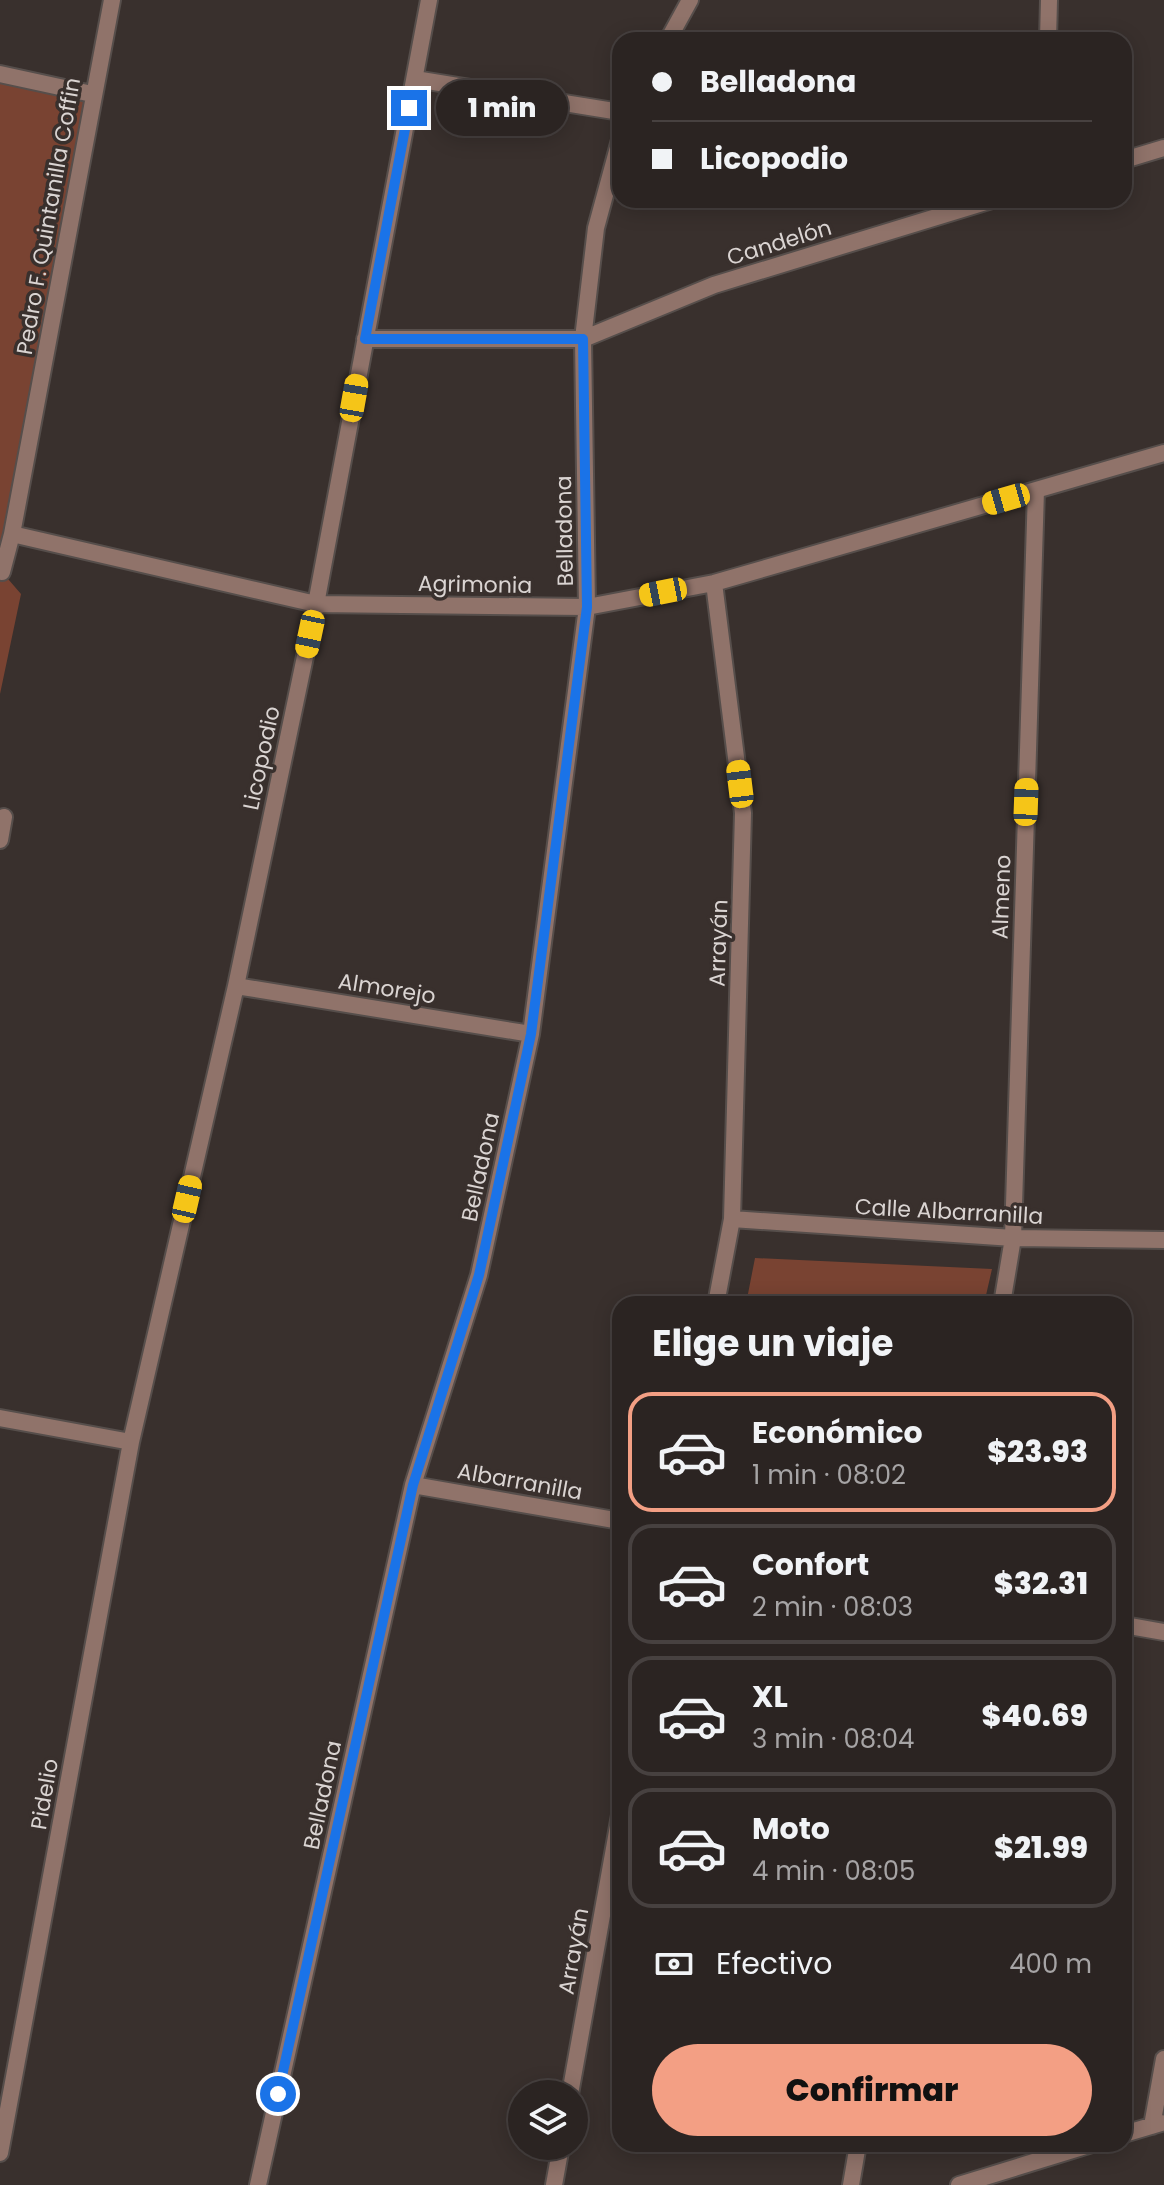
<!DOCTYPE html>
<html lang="es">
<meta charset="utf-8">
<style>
body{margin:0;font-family:Poppins,sans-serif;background:#37302f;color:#f1f3f6;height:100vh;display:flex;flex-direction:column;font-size:30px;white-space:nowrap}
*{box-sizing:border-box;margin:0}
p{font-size:26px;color:#a6a4a5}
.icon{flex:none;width:44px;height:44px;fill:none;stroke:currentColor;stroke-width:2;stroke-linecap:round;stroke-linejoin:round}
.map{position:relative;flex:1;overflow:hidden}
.panel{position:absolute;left:612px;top:1296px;width:520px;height:856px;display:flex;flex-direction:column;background:#2b2422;border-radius:24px;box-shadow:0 4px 20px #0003,0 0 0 2px #474140}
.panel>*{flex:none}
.hud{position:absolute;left:612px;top:32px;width:520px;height:176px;border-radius:24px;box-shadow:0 4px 20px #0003,0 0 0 2px #474140;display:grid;align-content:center;height:176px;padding:0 40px;background:#2b2422}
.buttons{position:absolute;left:508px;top:2080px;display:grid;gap:16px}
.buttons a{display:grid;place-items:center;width:80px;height:80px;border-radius:50%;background:#2b2422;box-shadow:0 4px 20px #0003,0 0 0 2px #474140;font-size:40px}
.end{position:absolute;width:36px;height:36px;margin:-18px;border:10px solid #1a73e8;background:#fff;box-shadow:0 0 0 4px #fff}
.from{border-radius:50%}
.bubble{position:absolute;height:56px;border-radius:28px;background:#2b2422;box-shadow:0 4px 20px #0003,0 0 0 2px #474140;font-size:26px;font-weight:800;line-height:56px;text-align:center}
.car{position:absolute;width:24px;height:48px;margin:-24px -12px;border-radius:10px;box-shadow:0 0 6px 2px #0007;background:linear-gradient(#f5c518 24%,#345 0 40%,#f5c518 0 76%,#345 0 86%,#f5c518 0)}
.hud b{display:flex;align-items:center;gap:28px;height:76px;font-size:30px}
.hud b+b{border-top:2px solid #474140}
.hud i{width:20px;height:20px;background:#f1f3f6}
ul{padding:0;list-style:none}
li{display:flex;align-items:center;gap:24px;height:120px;margin:0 16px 12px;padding:0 24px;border:4px solid #474140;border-radius:24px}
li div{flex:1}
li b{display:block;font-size:30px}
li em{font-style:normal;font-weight:800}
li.on{border-color:#f39f84}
li>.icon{width:72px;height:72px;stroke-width:1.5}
h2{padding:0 40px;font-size:36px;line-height:96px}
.pay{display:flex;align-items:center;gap:20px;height:88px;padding:0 40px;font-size:30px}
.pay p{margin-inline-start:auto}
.button{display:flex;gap:16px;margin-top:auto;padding:16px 40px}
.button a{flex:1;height:92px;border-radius:48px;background:#f39f84;color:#111;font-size:32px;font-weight:800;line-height:92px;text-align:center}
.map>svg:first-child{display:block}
.green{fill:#794332}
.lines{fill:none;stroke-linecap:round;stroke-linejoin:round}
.minor-casing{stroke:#564e4b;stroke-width:20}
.minor{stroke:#90736a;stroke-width:16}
.route{stroke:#1a73e8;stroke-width:10}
.labels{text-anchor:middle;stroke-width:7;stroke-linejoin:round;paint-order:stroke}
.street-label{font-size:22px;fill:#dad4d2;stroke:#39302d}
</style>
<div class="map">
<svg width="1164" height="2185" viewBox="0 0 1164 2185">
<rect width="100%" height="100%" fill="#39302d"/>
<!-- green -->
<path class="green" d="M0 75 92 94 2 572 21 594 0 694Z
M755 1258 992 1269 984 1304H746Z"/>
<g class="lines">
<!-- minor casing -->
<g class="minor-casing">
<path id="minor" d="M668 40 690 0
M1048 40 1049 0
M0 74 92 94
M415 79 620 112
M1124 160 1164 148
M365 339H583L714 285 992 200
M12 534 316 604 587 607 714 583 1164 453
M2 572 12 534 112 0
M714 583 743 813 732 1219 716 1304
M0 840 4 817
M236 986 531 1034
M732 1219 1013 1238 1164 1240
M1002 1304 1013 1238 1036 490
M0 1418 131 1442
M413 1485 620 1521
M1124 1625 1164 1632
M570 2094 620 1815
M1152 2126 1164 2059
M1124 2134 1161 2123
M0 2153 131 1442 236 986 316 604 429 0
M258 2185 413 1485 479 1275 531 1034 587 607 583 339 596 228 620 140
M554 2185 561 2146
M851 2185 858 2144
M959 2185 1092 2144"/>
</g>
<!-- minor -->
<use href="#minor" class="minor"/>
</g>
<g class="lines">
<!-- route -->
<path class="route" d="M278 2094 413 1485 479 1275 531 1034 587 607 583 339H365L409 108"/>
</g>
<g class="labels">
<!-- street labels -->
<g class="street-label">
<text transform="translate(48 216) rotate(-80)" y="8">Pedro F. Quintanilla Coffin</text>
<text transform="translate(779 242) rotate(-17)" y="8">Candelón</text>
<text transform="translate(564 531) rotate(-91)" y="8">Belladona</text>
<text transform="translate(475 584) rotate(1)" y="8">Agrimonia</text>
<text transform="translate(261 758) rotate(-78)" y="8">Licopodio</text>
<text transform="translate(1001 897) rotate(-88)" y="8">Almeno</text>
<text transform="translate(718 943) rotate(-88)" y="8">Arrayán</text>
<text transform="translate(387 988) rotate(9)" y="8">Almorejo</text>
<text transform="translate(480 1167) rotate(-78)" y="8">Belladona</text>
<text transform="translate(949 1211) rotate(3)" y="8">Calle Albarranilla</text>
<text transform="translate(520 1481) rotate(10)" y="8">Albarranilla</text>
<text transform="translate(44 1794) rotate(-80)" y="8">Pidelio</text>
<text transform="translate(322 1795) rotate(-78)" y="8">Belladona</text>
<text transform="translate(573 1951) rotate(-80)" y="8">Arrayán</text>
</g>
</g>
</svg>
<div class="buttons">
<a><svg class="icon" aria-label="layers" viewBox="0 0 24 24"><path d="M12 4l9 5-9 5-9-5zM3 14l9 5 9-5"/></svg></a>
</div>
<i class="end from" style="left:278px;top:2094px"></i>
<i class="end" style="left:409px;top:108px"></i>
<div class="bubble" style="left:436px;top:80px;width:132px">1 min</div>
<i class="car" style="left:354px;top:398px;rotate:10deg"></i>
<i class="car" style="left:1006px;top:499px;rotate:254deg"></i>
<i class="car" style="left:663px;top:592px;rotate:259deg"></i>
<i class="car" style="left:310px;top:634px;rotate:192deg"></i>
<i class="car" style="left:740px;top:784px;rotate:353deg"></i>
<i class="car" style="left:1026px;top:802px;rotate:2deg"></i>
<i class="car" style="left:187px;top:1199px;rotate:13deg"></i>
<div class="hud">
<b><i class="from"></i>Belladona</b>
<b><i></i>Licopodio</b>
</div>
<section class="panel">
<h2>Elige un viaje</h2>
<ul>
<li class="on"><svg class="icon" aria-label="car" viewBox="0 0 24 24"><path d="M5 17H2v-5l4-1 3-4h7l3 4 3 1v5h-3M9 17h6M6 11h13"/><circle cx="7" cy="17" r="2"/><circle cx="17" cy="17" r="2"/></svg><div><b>Económico</b><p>1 min · 08:02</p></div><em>$23.93</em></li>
<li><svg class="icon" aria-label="car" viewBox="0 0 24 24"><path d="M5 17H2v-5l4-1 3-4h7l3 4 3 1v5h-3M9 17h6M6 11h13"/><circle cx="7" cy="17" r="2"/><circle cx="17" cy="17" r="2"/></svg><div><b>Confort</b><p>2 min · 08:03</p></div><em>$32.31</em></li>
<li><svg class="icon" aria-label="car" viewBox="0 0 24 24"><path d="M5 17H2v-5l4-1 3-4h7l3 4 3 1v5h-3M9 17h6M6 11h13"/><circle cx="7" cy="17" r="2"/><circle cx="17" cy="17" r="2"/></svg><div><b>XL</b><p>3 min · 08:04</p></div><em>$40.69</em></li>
<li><svg class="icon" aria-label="car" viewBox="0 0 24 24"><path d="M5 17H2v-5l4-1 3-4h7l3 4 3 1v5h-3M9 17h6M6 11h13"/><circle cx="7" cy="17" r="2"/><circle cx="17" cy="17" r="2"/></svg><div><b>Moto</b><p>4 min · 08:05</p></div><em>$21.99</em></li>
</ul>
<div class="pay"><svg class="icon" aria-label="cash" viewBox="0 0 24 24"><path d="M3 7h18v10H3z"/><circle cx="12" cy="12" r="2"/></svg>Efectivo<p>400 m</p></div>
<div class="button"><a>Confirmar</a></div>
</section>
</div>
